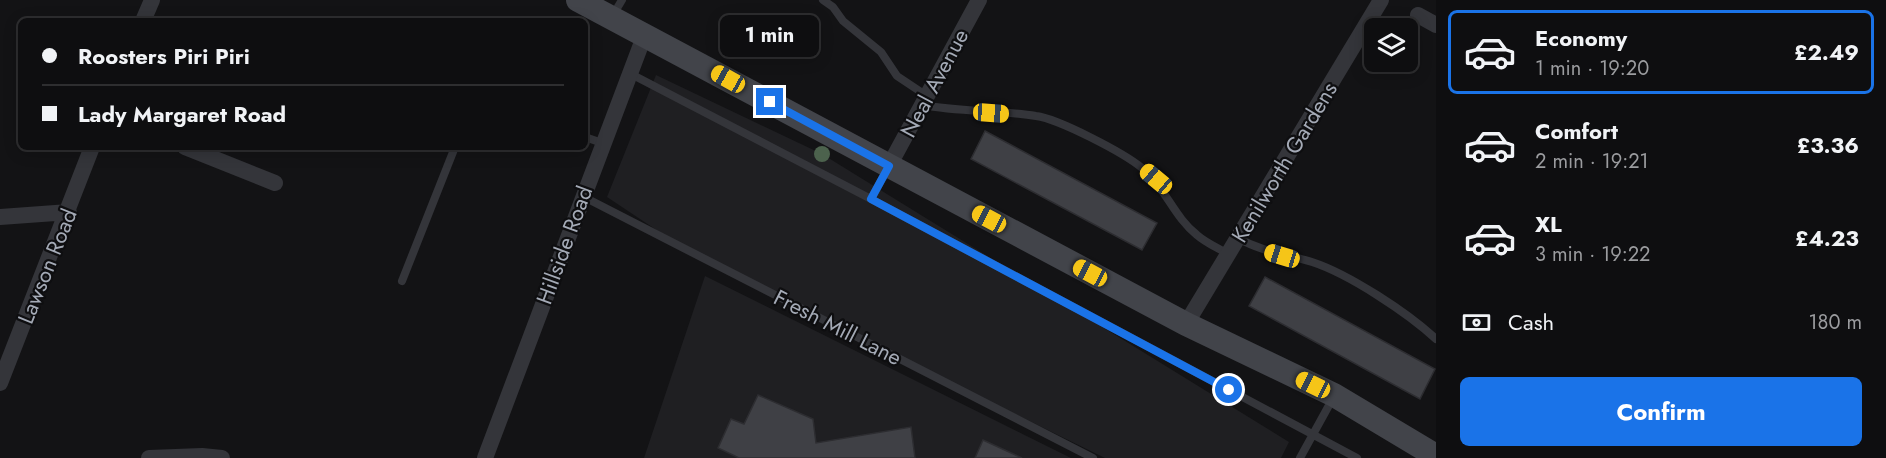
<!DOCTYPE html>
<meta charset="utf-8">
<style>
body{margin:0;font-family:Jost,sans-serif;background:#171719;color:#f1f3f6;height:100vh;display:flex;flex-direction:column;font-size:22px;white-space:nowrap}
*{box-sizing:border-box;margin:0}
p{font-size:20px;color:#9b9c9f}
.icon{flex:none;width:33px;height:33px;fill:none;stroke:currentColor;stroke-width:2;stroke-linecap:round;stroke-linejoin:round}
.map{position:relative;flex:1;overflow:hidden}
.side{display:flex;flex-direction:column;background:#0e0e10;width:450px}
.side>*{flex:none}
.top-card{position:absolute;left:18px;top:18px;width:570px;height:132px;border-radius:9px;box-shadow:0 3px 15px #0003,0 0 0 2px #2e2e30;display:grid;align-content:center;height:132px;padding:0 24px;background:#0e0e10}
.tools{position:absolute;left:1364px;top:18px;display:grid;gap:12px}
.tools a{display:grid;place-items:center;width:54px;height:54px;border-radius:9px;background:#0e0e10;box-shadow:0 3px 15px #0003,0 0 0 2px #2e2e30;font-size:30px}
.end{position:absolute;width:27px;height:27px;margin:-14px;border:8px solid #1a73e8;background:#fff;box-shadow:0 0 0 3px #fff}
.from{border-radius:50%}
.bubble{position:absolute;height:42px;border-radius:9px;background:#0e0e10;box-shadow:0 3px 15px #0003,0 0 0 2px #2e2e30;font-size:20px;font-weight:700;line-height:42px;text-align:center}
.car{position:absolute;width:18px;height:36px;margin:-18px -9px;border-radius:8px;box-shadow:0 0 4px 2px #0007;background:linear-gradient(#f5c518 24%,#345 0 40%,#f5c518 0 76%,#345 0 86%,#f5c518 0)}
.top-card b{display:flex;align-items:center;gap:21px;height:57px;font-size:22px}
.top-card b+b{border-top:2px solid #2e2e30}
.top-card i{width:15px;height:15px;background:#f1f3f6}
ul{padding:10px 0 0;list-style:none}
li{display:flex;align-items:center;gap:18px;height:84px;margin:0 12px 9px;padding:0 12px;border:3px solid transparent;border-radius:9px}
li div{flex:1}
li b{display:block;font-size:22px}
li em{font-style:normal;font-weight:700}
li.active{border-color:#1a73e8}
li>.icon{width:54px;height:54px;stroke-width:1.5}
.pay{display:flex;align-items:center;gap:15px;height:66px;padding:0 24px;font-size:22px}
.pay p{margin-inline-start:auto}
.primary-button{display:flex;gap:12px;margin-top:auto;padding:12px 24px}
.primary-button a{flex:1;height:69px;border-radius:9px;background:#1a73e8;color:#fff;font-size:24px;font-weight:700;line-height:69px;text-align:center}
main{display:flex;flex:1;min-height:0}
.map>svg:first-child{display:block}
.built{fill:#1f1f22}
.building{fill:#3f4045;stroke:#2d2d31;stroke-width:1.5}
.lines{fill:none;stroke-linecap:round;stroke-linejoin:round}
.lane{stroke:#34353a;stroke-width:8}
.street{stroke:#34353a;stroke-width:16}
.secondary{stroke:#42444a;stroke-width:24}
.tree{fill:#4c624d}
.route{stroke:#1a73e8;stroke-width:8}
.labels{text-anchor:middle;stroke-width:4.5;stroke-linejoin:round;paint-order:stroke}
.street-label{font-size:22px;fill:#a4aab6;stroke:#0e0e10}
</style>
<main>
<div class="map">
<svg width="1436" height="458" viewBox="0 0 1436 458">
<rect width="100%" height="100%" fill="#131315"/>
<!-- built -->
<path class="built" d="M656 75 822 154 1289 442 1281 458H1105L709 265 607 197Z
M705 276 1071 458H644Z"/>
<!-- building -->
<path class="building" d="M985 131 1157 223 1142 250 971 159Z
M1265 277 1435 369 1420 399 1249 306Z
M758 395 813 419 816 443 911 427 915 458H739L718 448 731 419 744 424Z
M983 440 1022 458H975Z"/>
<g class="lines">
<!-- lane -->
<path class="lane" d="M823 0 833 7 843 21 881 52 897 76 927 96
M613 15 622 0
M629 73 871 199 1357 458
M922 105C960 112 998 110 1036 116 1059 119 1124 153 1142 168 1165 187 1174 217 1197 235 1206 243 1218 248 1228 254
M585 137 602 143
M582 196 1093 458
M871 199 889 166
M1238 238C1262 252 1286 254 1312 262 1349 274 1408 313 1436 339
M402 281 455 147
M1300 458 1333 398"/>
<!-- street -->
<path class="street" d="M1418 15 1436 25
M143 21 152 0
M185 147 275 183
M889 166 979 0
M0 217 69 212
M1186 324 1381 0
M0 383 92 147
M149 458 202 456 222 458
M485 458 645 34"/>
<!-- secondary -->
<path class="secondary" d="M578 0 1186 324 1334 395 1436 456"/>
</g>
<!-- trees -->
<circle class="tree" cx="822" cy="154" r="8"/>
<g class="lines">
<!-- route -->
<path class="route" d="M770 102 889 166 871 199 1229 390"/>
</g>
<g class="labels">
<!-- street labels -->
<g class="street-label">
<text transform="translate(934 83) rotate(-62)" y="8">Neal Avenue</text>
<text transform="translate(1284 162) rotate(-59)" y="8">Kenilworth Gardens</text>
<text transform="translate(564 245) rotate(-70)" y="8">Hillside Road</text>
<text transform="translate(47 266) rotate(-68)" y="8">Lawson Road</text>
<text transform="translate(838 327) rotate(27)" y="8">Fresh Mill Lane</text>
</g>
</g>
</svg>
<div class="tools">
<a><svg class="icon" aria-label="layers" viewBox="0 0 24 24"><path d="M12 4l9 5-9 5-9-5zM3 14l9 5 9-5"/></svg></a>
</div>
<i class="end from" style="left:1229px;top:390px"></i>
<i class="end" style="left:770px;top:102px"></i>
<div class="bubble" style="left:720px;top:15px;width:99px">1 min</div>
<i class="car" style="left:728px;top:79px;rotate:299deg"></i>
<i class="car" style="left:991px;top:113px;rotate:94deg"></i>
<i class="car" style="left:1156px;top:179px;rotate:310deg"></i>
<i class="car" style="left:989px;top:219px;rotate:298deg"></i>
<i class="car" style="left:1282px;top:256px;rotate:287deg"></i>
<i class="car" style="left:1090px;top:273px;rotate:298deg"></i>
<i class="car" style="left:1313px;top:385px;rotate:296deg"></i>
<div class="top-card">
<b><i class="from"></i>Roosters Piri Piri</b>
<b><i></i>Lady Margaret Road</b>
</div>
</div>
<section class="side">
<ul>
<li class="active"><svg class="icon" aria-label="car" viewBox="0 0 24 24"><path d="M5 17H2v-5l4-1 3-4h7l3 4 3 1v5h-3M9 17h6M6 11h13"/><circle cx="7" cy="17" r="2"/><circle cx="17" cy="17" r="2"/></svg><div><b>Economy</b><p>1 min · 19:20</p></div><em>£2.49</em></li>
<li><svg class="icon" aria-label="car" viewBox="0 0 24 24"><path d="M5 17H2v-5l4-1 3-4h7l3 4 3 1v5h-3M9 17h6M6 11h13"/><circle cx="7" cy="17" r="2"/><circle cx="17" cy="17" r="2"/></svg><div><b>Comfort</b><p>2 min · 19:21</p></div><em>£3.36</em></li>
<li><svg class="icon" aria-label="car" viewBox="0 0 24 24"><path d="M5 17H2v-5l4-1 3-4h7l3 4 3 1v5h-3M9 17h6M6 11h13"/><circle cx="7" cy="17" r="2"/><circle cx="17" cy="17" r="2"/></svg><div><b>XL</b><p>3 min · 19:22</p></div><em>£4.23</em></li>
</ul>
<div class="pay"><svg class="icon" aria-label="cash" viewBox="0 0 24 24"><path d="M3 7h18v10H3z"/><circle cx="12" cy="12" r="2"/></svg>Cash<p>180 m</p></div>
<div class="primary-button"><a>Confirm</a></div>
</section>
</main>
